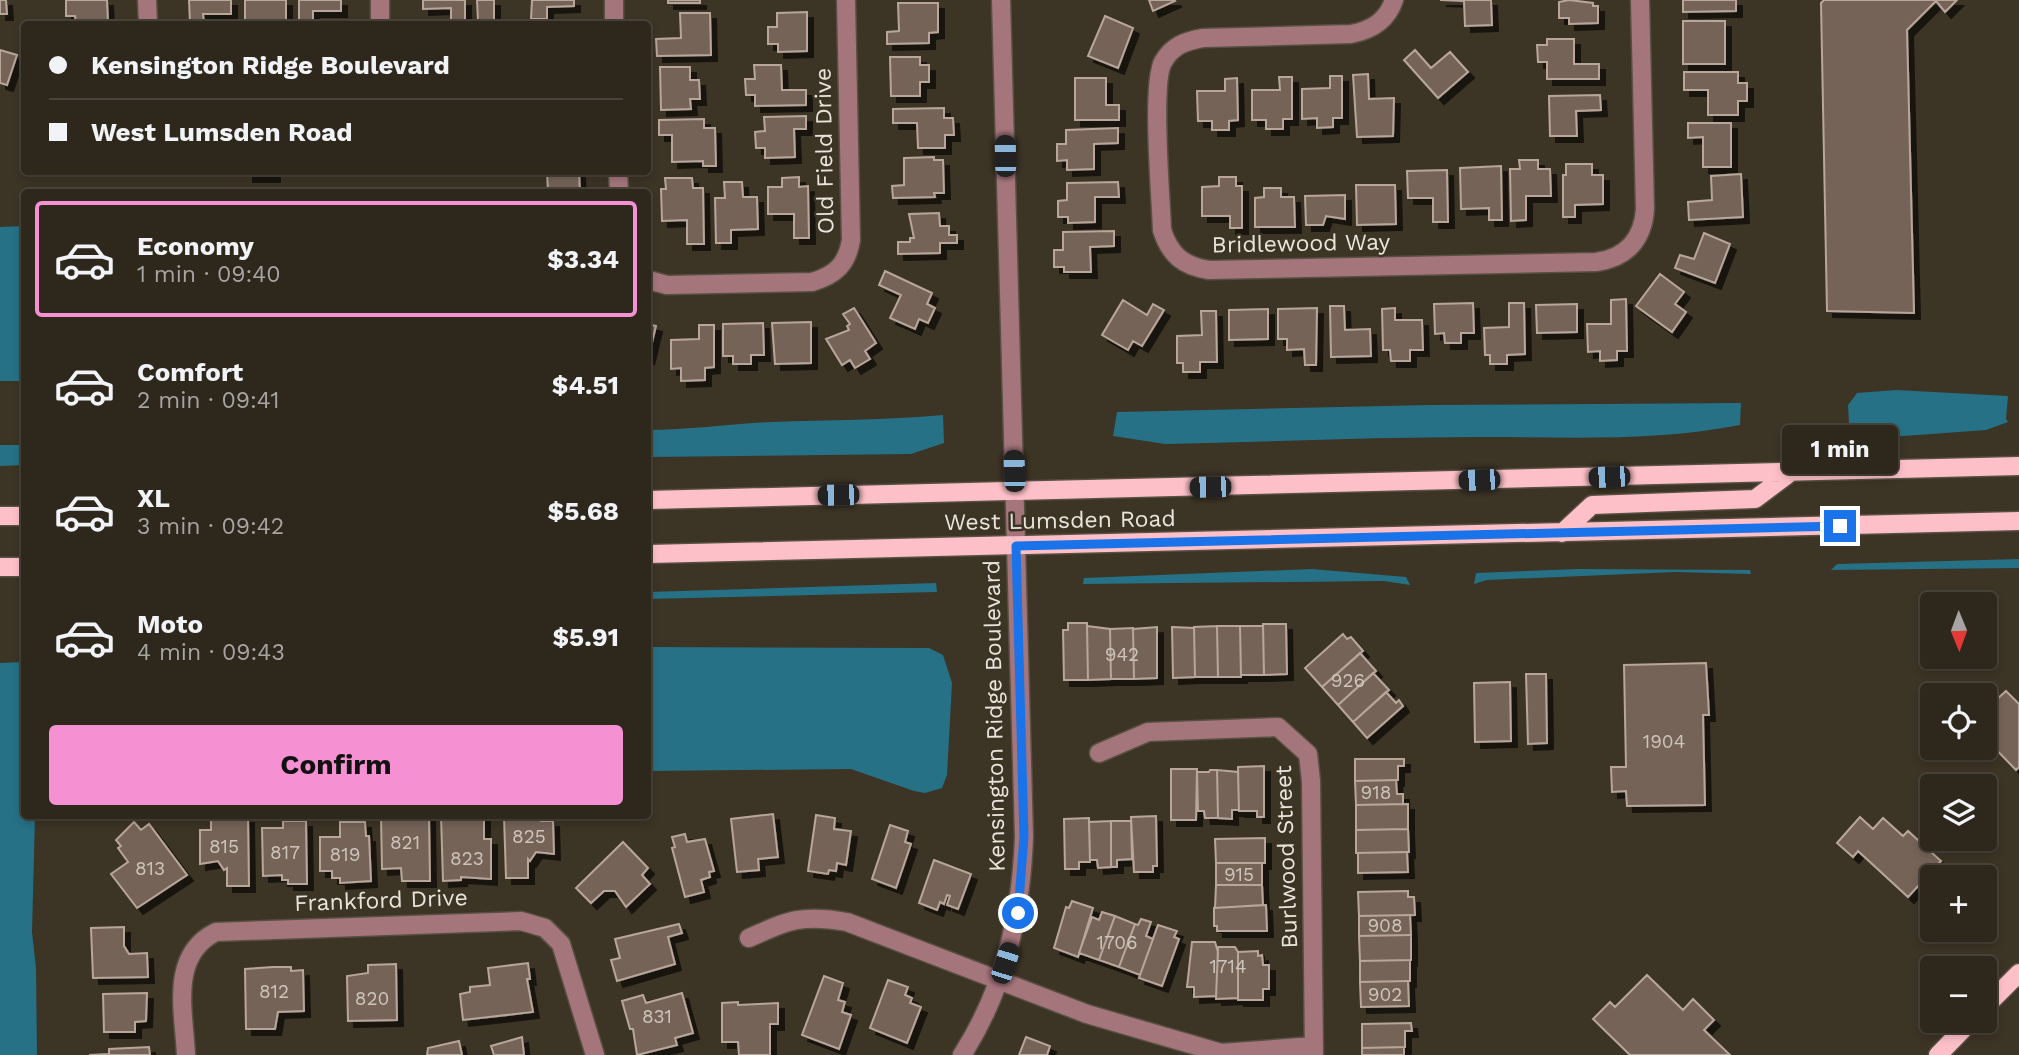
<!DOCTYPE html>
<meta charset="utf-8">
<style>
body{margin:0;font-family:"Work Sans",sans-serif;background:#352f25;color:#f1f3f6;height:100vh;display:flex;flex-direction:column;font-size:26px;white-space:nowrap}
*{box-sizing:border-box;margin:0}
p{font-size:23px;color:#a7a5a3}
.icon{flex:none;width:38px;height:38px;fill:none;stroke:currentColor;stroke-width:2;stroke-linecap:round;stroke-linejoin:round}
.map{position:relative;flex:1;overflow:hidden}
.panel{position:absolute;left:21px;top:189px;width:630px;height:630px;display:flex;flex-direction:column;background:#2d271c;border-radius:7px;box-shadow:0 4px 10px #0003,0 0 0 2px #48443b}
.panel>*{flex:none}
.guide{position:absolute;left:21px;top:21px;width:630px;height:154px;border-radius:7px;box-shadow:0 4px 10px #0003,0 0 0 2px #48443b;display:grid;align-content:center;height:154px;padding:0 28px;background:#2d271c}
.needle{width:46px;rotate:179deg}
.tools{position:absolute;left:1920px;top:592px;display:grid;gap:14px}
.tools a{display:grid;place-items:center;width:77px;height:77px;border-radius:7px;background:#2d271c;box-shadow:0 4px 10px #0003,0 0 0 2px #48443b;font-size:35px}
.end{position:absolute;width:32px;height:32px;margin:-16px;border:9px solid #1a73e8;background:#fff;box-shadow:0 0 0 4px #fff}
.from{border-radius:50%}
.bubble{position:absolute;height:49px;border-radius:7px;background:#2d271c;box-shadow:0 4px 10px #0003,0 0 0 2px #48443b;font-size:23px;font-weight:700;line-height:49px;text-align:center}
.car{position:absolute;width:21px;height:42px;margin:-21px -10px;border-radius:9px;box-shadow:0 0 5px 2px #0007;background:linear-gradient(#222 24%,#8ab4d8 0 40%,#222 0 76%,#8ab4d8 0 86%,#222 0)}
.guide b{display:flex;align-items:center;gap:24px;height:66px;font-size:26px}
.guide b+b{border-top:2px solid #48443b}
.guide i{width:18px;height:18px;background:#f1f3f6}
ul{padding:12px 0 0;list-style:none}
li{display:flex;align-items:center;gap:21px;height:116px;margin:0 14px 10px;padding:0 14px;border:4px solid transparent;border-radius:7px}
li div{flex:1}
li b{display:block;font-size:26px}
li em{font-style:normal;font-weight:700}
li.current{border-color:#f591d3}
li>.icon{width:63px;height:63px;stroke-width:1.5}
.cta{display:flex;gap:14px;margin-top:auto;padding:14px 28px}
.cta a{flex:1;height:80px;border-radius:7px;background:#f591d3;color:#111;font-size:28px;font-weight:700;line-height:80px;text-align:center}
.map>svg:first-child{display:block}
.water{fill:#267185}
.building{fill:#756459;stroke:#b8a69a;stroke-width:2;filter:url(#shadow)}
.lines{fill:none;stroke-linecap:round;stroke-linejoin:round}
.minor-casing{stroke:#585042;stroke-width:21}
.major-casing{stroke:#585042;stroke-width:21}
.minor{stroke:#a5757c;stroke-width:18}
.major{stroke:#fdc0c8;stroke-width:18}
.route{stroke:#1a73e8;stroke-width:9}
.labels{text-anchor:middle;stroke-width:5;stroke-linejoin:round;paint-order:stroke}
.number-label{font-size:19px;fill:#cdc5bb}
.street-label{font-size:23px;fill:#eae5dc;stroke:#3c3425}
</style>
<div class="map">
<svg width="2019" height="1055" viewBox="0 0 2019 1055">
<defs>
<filter id="shadow"><feDropShadow dx="6" dy="6" stdDeviation="0" flood-color="#0009"/></filter>
</defs>
<rect width="100%" height="100%" fill="#3c3425"/>
<!-- water -->
<path class="water" d="M24 226V381H0V227Z
M1896 390 2008 396 2006 419 2008 422 1986 430 1890 437 1849 424 1848 405 1857 393Z
M1741 403 1740 425C1654 442 1567 437 1480 437 1375 437 1270 442 1165 444L1113 436 1117 412 1430 405Z
M943 415 944 443 911 454 648 457V430C689 430 729 424 771 422 828 420 885 420 943 415Z
M0 445H24V465L0 466Z
M2019 559V568L1831 570 1837 564Z
M1312 569 1406 577 1410 585 1384 581 1083 584 1084 578Z
M1578 569 1750 570 1751 574 1675 572 1487 580 1474 584 1476 573Z
M936 583 937 592 648 599V592Z
M648 647 929 648 943 655 952 683 947 775 942 788 925 793 914 791 851 769 648 771Z
M24 662V816H35L32 932 36 968 37 1055H0V663Z"/>
<!-- building -->
<path class="building" d="M0 0H6L7 14H0Z
M66 0H107L108 22 76 23 75 16H66Z
M189 0H231V14H203L204 24H190Z
M245 0H286V24H245Z
M299 0H341V11H313V24H299Z
M423 0H465V20L451 21V8L423 9Z
M477 0H494V20L478 21Z
M532 0H574V6L547 7V19H531Z
M668 0H700V3H668Z
M1149 0H1174L1175 1 1153 11Z
M1440 0H1491L1492 25 1465 26 1464 1Z
M1569 0 1593 3V6H1598V23L1569 24V18H1559V2Z
M1683 0H1736V11L1683 12Z
M1824 0H1957L1945 12 1936 1 1907 30 1914 313 1827 311 1821 3Z
M898 3H938V32L929 33V43L887 44V32L899 31Z
M807 12V51L778 52V44H768V27H777V13Z
M680 13H710L711 55 657 56 656 39 681 38Z
M1105 16 1133 28 1118 68 1088 56Z
M1683 21H1725V64H1683Z
M1547 39H1574V64H1599V79H1547V62H1538L1537 45H1547Z
M0 50 17 55 7 85 0 83Z
M1415 50 1431 68 1450 52 1468 72 1438 98 1404 60Z
M890 57H920V65H929V82H920V96H891Z
M754 65H781L782 90H806V105L755 106V95H746L745 79H755Z
M660 67H690V80H699L700 99H690L691 109 661 110Z
M1684 72H1738V83H1747V101H1738V115H1708V90H1684Z
M1368 74 1369 99 1394 98 1393 136 1357 137 1353 75Z
M1330 76H1342V118H1333V127L1317 128V118L1302 119V89L1330 88Z
M1279 77H1292V119H1283V129H1266V120H1252V90H1280Z
M1075 78H1106V105H1119V120H1075Z
M1237 78 1238 120 1229 121V130H1212V121H1198L1197 91H1225V79Z
M1600 95 1601 110 1576 111 1577 136H1550L1549 96Z
M944 108V118H953L954 135H945V148H918L917 123H893V109Z
M806 116V129H794L795 157 765 158V148H756L755 132 765 131 764 117Z
M704 119V128H715L716 166H703V161L672 162V135H659V120Z
M1688 123H1731V167H1703V137L1688 138Z
M1118 128V143L1094 144V169L1067 170V160L1057 161V144H1066V130Z
M934 157V160H943L944 193H934L935 197 893 198 892 186 904 185V158Z
M1519 160H1538V169H1550L1551 196H1526V220L1511 221 1510 169H1520Z
M1566 164H1592V175H1603V204L1575 205V217H1563V175H1566Z
M1501 166 1502 220H1489V208L1461 209 1460 168Z
M1447 170 1448 222H1433V198H1408L1407 171Z
M247 172H274V176H247Z
M547 172H579L580 192H548Z
M1741 174 1743 217 1689 220 1688 202 1712 200 1711 176Z
M799 177V187L808 186 809 238H794V214H768V187H782V178Z
M1219 177H1236V186H1242V228H1230V216H1202V187L1219 186Z
M665 178H692L693 188H703L704 244H687V220L662 221 661 189H666Z
M724 182H742L743 197H757L758 229 731 230V243H716L715 198H725Z
M1118 182 1119 197H1095V222L1068 223V217H1058V201L1067 200V183Z
M1356 185H1395L1396 224 1357 225Z
M1264 188H1281V197H1294L1295 227H1255V198L1264 197Z
M1345 195V219L1326 216 1323 225H1306L1305 196Z
M939 213 940 226H949V235H957V243H940V253L898 254V242H910V238H914L909 214Z
M1114 231V246L1090 247 1091 272H1064V267H1054V250H1063V232Z
M1704 233 1730 244 1715 283 1675 268 1680 255 1694 259Z
M885 271 932 293 927 304 935 308 928 323 919 319 915 329 890 318 901 295 879 285Z
M1660 274 1684 292 1675 304 1686 312 1672 332 1636 306Z
M1626 299 1627 351H1617V360L1600 361V351L1588 352 1587 324H1611V300Z
M1123 300 1147 315 1153 304 1164 310 1142 346 1133 341 1128 350 1102 335Z
M1473 303 1474 333H1461V343H1445L1444 333 1435 334 1434 304Z
M1509 303H1524L1525 354 1507 355V364H1490V355H1485L1484 328 1509 327Z
M1577 304V332L1537 333 1536 305Z
M1330 306H1344L1345 330 1370 329 1371 356 1331 357Z
M854 308 876 343 865 351 870 359 855 368 850 360 842 365 826 339 849 330 847 326 850 324 843 314Z
M1317 308 1316 365H1305L1304 349 1287 350V339H1278V309Z
M1395 308V320H1422L1423 350H1410V361H1391L1390 350H1383L1382 309Z
M1268 309V339L1229 340V310Z
M1201 311H1216L1217 362H1200V372H1183V363H1177V336L1202 335Z
M811 322V363L775 364 772 323Z
M763 323 764 355H751V364H733V356H723V324Z
M648 324 656 326 648 359Z
M699 325H714V367L705 368V380L681 381V368L671 369V340L699 339Z
M1068 623H1087L1088 680H1064L1063 630H1068Z
M1263 624H1286L1287 674 1264 675Z
M1087 626 1110 629 1111 679 1088 680Z
M1217 626H1240L1241 677H1218Z
M1217 626 1218 677H1195L1194 627Z
M1240 626H1263L1264 675H1241Z
M1157 627V678L1134 679 1133 629Z
M1172 627 1194 628 1195 677 1173 678Z
M1110 629 1133 628 1134 679H1111Z
M1343 634 1347 639 1351 637 1363 651 1322 687 1305 668Z
M1360 653 1376 671 1338 705 1322 687Z
M1706 663 1709 715H1703L1705 805 1627 806 1626 791 1612 792 1611 767H1626L1624 665Z
M1373 673 1389 690 1353 722 1338 705Z
M1526 674H1546L1547 743 1528 744Z
M1510 682 1511 741 1475 742 1474 683Z
M2006 691 2019 704V767L2016 770 1984 737V711Z
M1386 692 1396 703 1399 700 1403 706 1367 738 1353 722Z
M1355 759H1404V766H1398V780L1355 781Z
M1264 766V817H1257V811H1239L1238 767Z
M1171 769H1197L1196 820H1171Z
M1210 770H1217L1218 818H1205L1204 811H1198L1197 772H1209Z
M1217 770 1238 772 1239 810H1232V819L1218 818Z
M1396 780 1397 794H1403V804L1356 805 1355 781Z
M1408 804V829L1356 830V805Z
M773 814 778 857 758 859 759 870 737 872 731 819Z
M816 815 835 818 834 829 851 831 846 865 837 863 836 871 829 870 828 874 808 871Z
M381 816H429L430 881H402L401 868 382 869Z
M441 816H484V839H491V879L461 877V880L443 881Z
M504 816H541V821H553L554 854 536 852 530 861 528 859V878H506Z
M1156 816 1157 866H1153V872H1134L1131 817Z
M248 817 249 886H227V868L224 870 218 861 200 864V830H211V818Z
M1860 817 1873 829 1883 818 1903 836 1908 831 1941 861 1908 897 1858 851 1853 857 1837 843Z
M1089 818 1090 862H1079V869H1065L1064 819Z
M283 821H306L307 884H288V880H282V875L263 876 262 828H283Z
M1111 821H1131L1132 859 1117 860V867H1111Z
M1111 821V867L1098 868 1097 860H1090L1089 822Z
M134 822 141 830 149 824 187 875 137 908 111 874 128 862 118 848 121 846 116 840Z
M340 822H365L366 836H369L371 881 340 883V878H332V871H320V837H340Z
M890 825 908 831 905 842 911 844 896 888 872 879Z
M1408 829 1409 852 1356 853V830Z
M685 834 687 842 705 839 714 871 709 872 710 877 701 880 704 892 685 897 672 848 675 847 672 837Z
M1265 838V863H1216L1215 839Z
M623 842 648 868 642 875 650 884 626 907 615 891H604L591 903 576 888Z
M1407 852 1408 872 1358 873V853Z
M934 860 971 874 958 909 947 905 950 896 947 895 944 904 940 902 937 910 919 903Z
M1216 863H1262V885H1216Z
M1216 885H1262L1263 905 1215 908Z
M1408 891V897H1414L1415 915 1359 916 1358 892Z
M1072 901 1093 908 1078 957 1054 948 1066 907 1069 908Z
M1266 905 1267 931H1217V926H1214V908Z
M1102 912 1115 916 1099 960 1079 953 1092 917 1099 920Z
M1410 915 1411 935 1359 936V916Z
M1115 916 1135 924 1119 967 1099 960Z
M1141 919 1151 922 1146 936 1153 939 1140 975 1119 967 1135 924 1138 925Z
M679 924 682 933 668 937 675 964 617 981 611 960 620 958 615 939Z
M1158 925 1177 931 1174 937 1179 939 1162 986 1139 978Z
M124 927V946L129 954 147 953 148 977 93 978 91 928Z
M1411 935V960L1360 961 1359 936Z
M1192 942H1215L1218 952 1216 996 1194 997V987H1187Z
M1218 947H1235L1238 952V998L1216 999Z
M1258 951V956L1262 955 1263 965H1269V989H1263V1000H1238V952Z
M1410 960V981L1360 982V961Z
M528 963 530 979H527L533 1012 463 1020 460 994 470 992V987L490 985 488 968Z
M396 964 397 1020 348 1021 347 976 368 973V965Z
M273 967H291V971L303 970 304 1011 278 1012 275 1029H246L245 969Z
M1647 975 1683 1010 1693 999 1714 1020 1704 1030 1730 1055H1630L1593 1019 1610 1002 1615 1007Z
M824 976 843 983 838 1000 845 1002 842 1012 851 1015 839 1049 802 1035Z
M888 980 908 987 905 995 912 998 910 1003 921 1007 907 1043 870 1028Z
M1408 981 1409 1006 1361 1007 1360 982Z
M147 993 146 1021 135 1022V1032H104L103 994Z
M682 993 693 1033 675 1038 677 1045 637 1055 633 1029H630L622 1001 643 995 646 1003Z
M738 1002V1005L778 1003V1024H770V1055H739L738 1042H722V1003Z
M1411 1023 1412 1031H1405V1047L1362 1048V1024Z
M522 1037 524 1055H494L491 1046Z
M1026 1037 1050 1046 1047 1055H1019Z
M459 1041 462 1055H427L428 1048Z
M149 1047 150 1055H89L109 1054V1049Z
M1404 1047V1055H1362V1048Z"/>
<g class="lines">
<!-- minor casing -->
<g class="minor-casing">
<path id="minor" d="M147 0 148 24
M380 0V24
M614 0V24
M1394 0C1387 21 1372 30 1351 34L1203 38C1185 41 1172 46 1163 62 1151 84 1161 199 1162 230 1170 255 1183 266 1209 270L1596 262C1626 258 1643 240 1645 209L1640 0
M618 172 619 192
M648 280 667 285 812 282C836 275 847 264 851 240L846 0
M1099 753 1148 732 1278 727 1308 754 1311 781 1314 1055
M749 938C789 920 802 914 847 922L1087 1014 1221 1053 1314 1046
M186 1055C184 1012 169 955 216 932L521 921 545 928 561 944 595 1055
M962 1055C1005 988 1021 915 1024 837L1001 0"/>
</g>
<!-- major casing -->
<g class="major-casing">
<path id="major" d="M648 500 2019 466
M0 516H24
M1562 533 1592 505 1755 499 1791 472
M648 554 2019 521
M0 567H24
M1984 1008 2019 973
M1938 1055 1972 1020"/>
</g>
<!-- minor -->
<use href="#minor" class="minor"/>
<!-- major -->
<use href="#major" class="major"/>
</g>
<g class="lines">
<!-- route -->
<path class="route" d="M1018 913 1024 837 1016 546 1840 526"/>
</g>
<g class="labels">
<!-- number labels -->
<g class="number-label">
<text x="1122" y="661">942</text>
<text x="1348" y="687">926</text>
<text x="1664" y="748">1904</text>
<text x="1376" y="799">918</text>
<text x="529" y="843">825</text>
<text x="405" y="849">821</text>
<text x="224" y="853">815</text>
<text x="285" y="859">817</text>
<text x="345" y="861">819</text>
<text x="467" y="865">823</text>
<text x="150" y="875">813</text>
<text x="1239" y="881">915</text>
<text x="1385" y="932">908</text>
<text x="1117" y="949">1706</text>
<text x="1228" y="973">1714</text>
<text x="274" y="998">812</text>
<text x="1385" y="1001">902</text>
<text x="372" y="1005">820</text>
<text x="657" y="1023">831</text>
</g>
<!-- street labels -->
<g class="street-label">
<text transform="translate(824 151) rotate(-91)" y="8">Old Field Drive</text>
<text transform="translate(1301 243) rotate(-1)" y="8">Bridlewood Way</text>
<text transform="translate(1060 520) rotate(-1)" y="8">West Lumsden Road</text>
<text transform="translate(994 716) rotate(-91)" y="8">Kensington Ridge Boulevard</text>
<text transform="translate(1286 857) rotate(-92)" y="8">Burlwood Street</text>
<text transform="translate(381 900) rotate(-2)" y="8">Frankford Drive</text>
</g>
</g>
</svg>
<div class="tools">
<a><svg class="needle" viewBox="-14 -14 28 28"><path d="M0-13l5 13h-10z" fill="#e53935"/><path d="M0 13l5-13h-10z" fill="#a7a5a3"/></svg></a>
<a><svg class="icon" aria-label="locate" viewBox="0 0 24 24"><circle cx="12" cy="12" r="6"/><path d="M12 2v4M12 18v4M2 12h4M18 12h4"/></svg></a>
<a><svg class="icon" aria-label="layers" viewBox="0 0 24 24"><path d="M12 4l9 5-9 5-9-5zM3 14l9 5 9-5"/></svg></a>
<a>+</a>
<a>−</a>
</div>
<i class="end from" style="left:1018px;top:913px"></i>
<i class="end" style="left:1840px;top:526px"></i>
<div class="bubble" style="left:1782px;top:425px;width:116px">1 min</div>
<i class="car" style="left:1005px;top:156px;rotate:359deg"></i>
<i class="car" style="left:1014px;top:471px;rotate:358deg"></i>
<i class="car" style="left:1609px;top:477px;rotate:268deg"></i>
<i class="car" style="left:1479px;top:480px;rotate:268deg"></i>
<i class="car" style="left:1210px;top:487px;rotate:269deg"></i>
<i class="car" style="left:838px;top:495px;rotate:269deg"></i>
<i class="car" style="left:1005px;top:963px;rotate:18deg"></i>
<div class="guide">
<b><i class="from"></i>Kensington Ridge Boulevard</b>
<b><i></i>West Lumsden Road</b>
</div>
<section class="panel">
<ul>
<li class="current"><svg class="icon" aria-label="car" viewBox="0 0 24 24"><path d="M5 17H2v-5l4-1 3-4h7l3 4 3 1v5h-3M9 17h6M6 11h13"/><circle cx="7" cy="17" r="2"/><circle cx="17" cy="17" r="2"/></svg><div><b>Economy</b><p>1 min · 09:40</p></div><em>$3.34</em></li>
<li><svg class="icon" aria-label="car" viewBox="0 0 24 24"><path d="M5 17H2v-5l4-1 3-4h7l3 4 3 1v5h-3M9 17h6M6 11h13"/><circle cx="7" cy="17" r="2"/><circle cx="17" cy="17" r="2"/></svg><div><b>Comfort</b><p>2 min · 09:41</p></div><em>$4.51</em></li>
<li><svg class="icon" aria-label="car" viewBox="0 0 24 24"><path d="M5 17H2v-5l4-1 3-4h7l3 4 3 1v5h-3M9 17h6M6 11h13"/><circle cx="7" cy="17" r="2"/><circle cx="17" cy="17" r="2"/></svg><div><b>XL</b><p>3 min · 09:42</p></div><em>$5.68</em></li>
<li><svg class="icon" aria-label="car" viewBox="0 0 24 24"><path d="M5 17H2v-5l4-1 3-4h7l3 4 3 1v5h-3M9 17h6M6 11h13"/><circle cx="7" cy="17" r="2"/><circle cx="17" cy="17" r="2"/></svg><div><b>Moto</b><p>4 min · 09:43</p></div><em>$5.91</em></li>
</ul>
<div class="cta"><a>Confirm</a></div>
</section>
</div>
